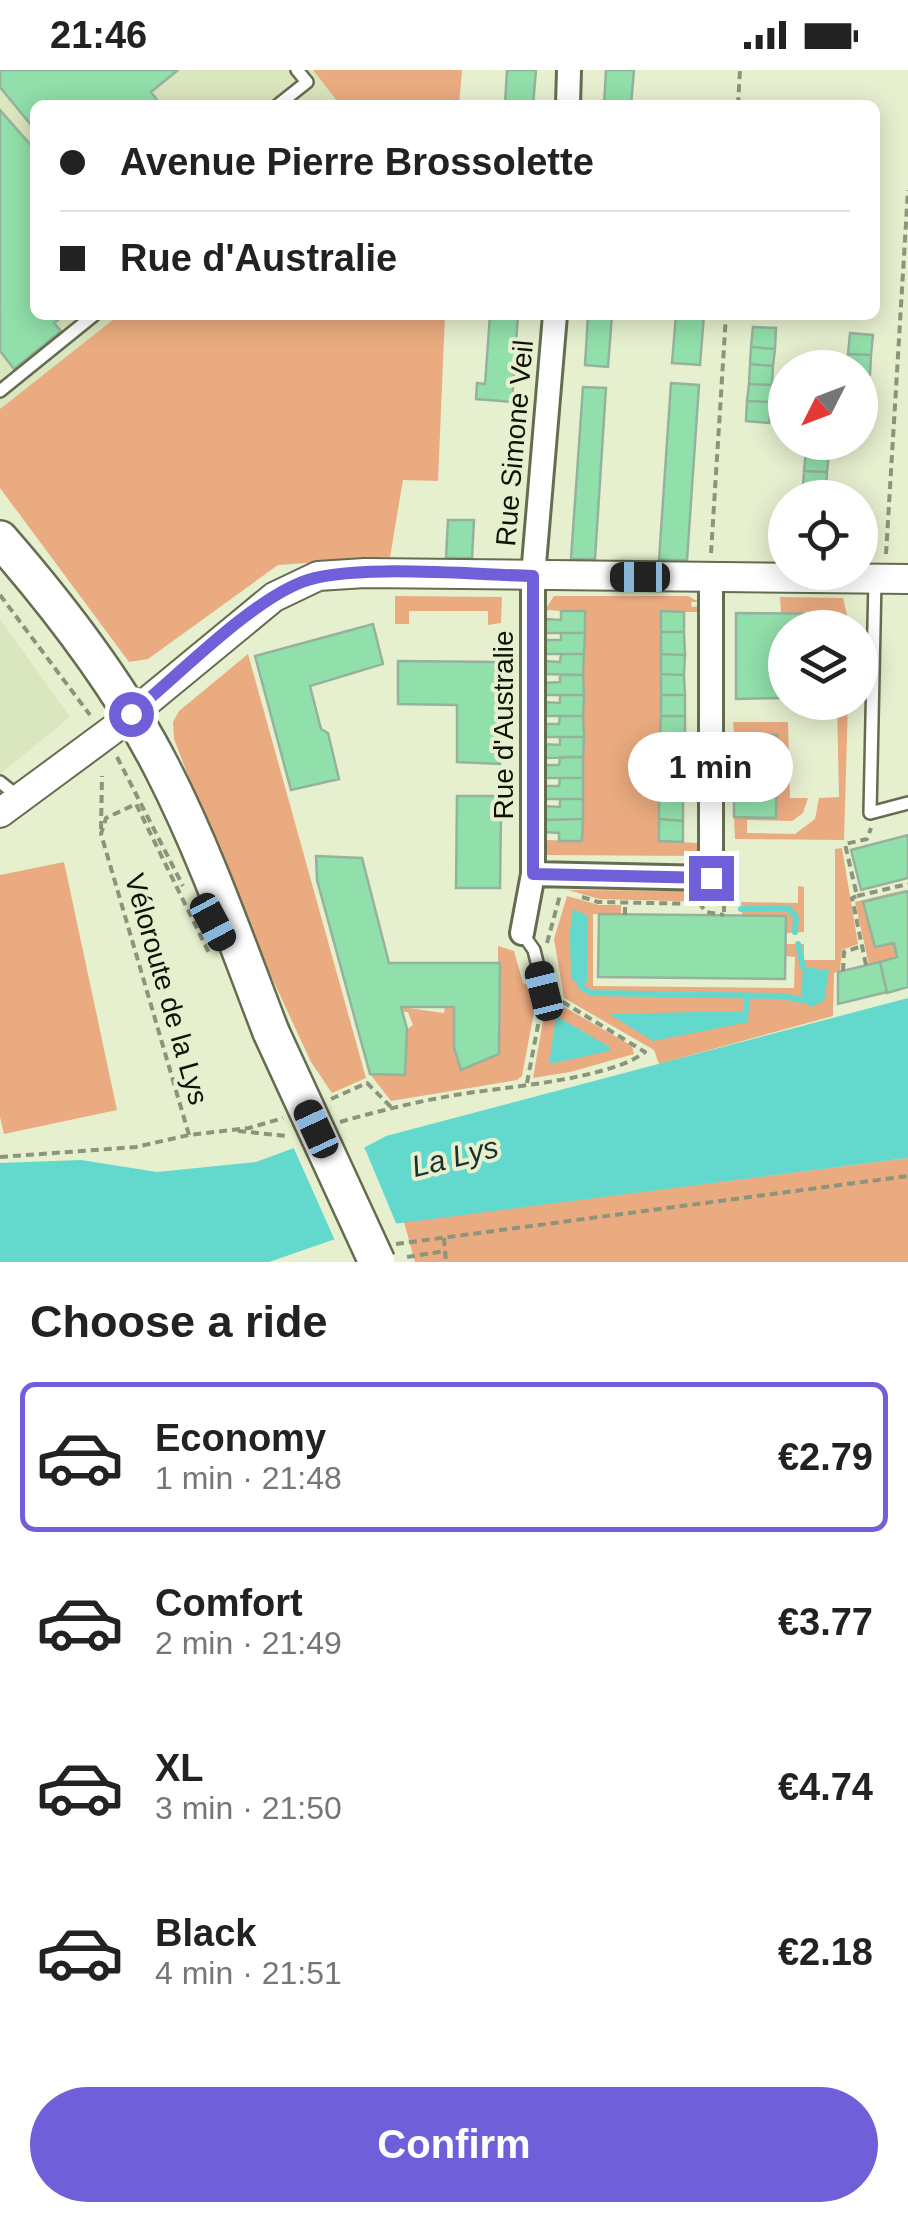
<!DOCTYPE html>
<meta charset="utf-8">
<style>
body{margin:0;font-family:Arial,sans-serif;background:#f2f2f2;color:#222;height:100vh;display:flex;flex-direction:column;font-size:38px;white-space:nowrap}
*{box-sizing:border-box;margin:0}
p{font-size:32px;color:#767676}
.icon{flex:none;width:55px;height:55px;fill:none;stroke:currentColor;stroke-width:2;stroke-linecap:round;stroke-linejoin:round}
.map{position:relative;height:1192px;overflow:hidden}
.side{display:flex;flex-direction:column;background:#fff;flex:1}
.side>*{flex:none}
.banner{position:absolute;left:30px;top:30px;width:850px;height:220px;border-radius:15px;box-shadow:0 5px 25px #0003;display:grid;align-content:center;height:220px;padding:0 30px;background:#fff}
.needle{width:65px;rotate:228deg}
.controls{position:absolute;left:768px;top:280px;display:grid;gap:20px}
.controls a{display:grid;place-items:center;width:110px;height:110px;border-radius:50%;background:#fff;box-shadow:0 5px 25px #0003;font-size:50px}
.end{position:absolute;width:45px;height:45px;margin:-22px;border:12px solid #6f60da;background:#fff;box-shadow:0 0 0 5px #fff}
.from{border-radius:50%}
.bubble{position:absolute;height:70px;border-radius:35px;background:#fff;box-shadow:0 5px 25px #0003;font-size:32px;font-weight:700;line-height:70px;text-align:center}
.car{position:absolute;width:30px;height:60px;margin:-30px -15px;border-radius:12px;box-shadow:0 0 8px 2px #0007;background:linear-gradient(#222 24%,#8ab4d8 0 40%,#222 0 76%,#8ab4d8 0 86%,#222 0)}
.banner b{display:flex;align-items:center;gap:35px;height:95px;font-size:38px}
.banner b+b{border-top:2px solid #e0e0e0}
.banner i{width:25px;height:25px;background:#222}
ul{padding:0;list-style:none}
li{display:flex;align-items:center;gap:30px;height:150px;margin:0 20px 15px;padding:0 10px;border:5px solid transparent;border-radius:15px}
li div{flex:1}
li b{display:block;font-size:38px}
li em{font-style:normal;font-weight:700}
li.selected{border-color:#6f60da}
li>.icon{width:90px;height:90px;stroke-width:1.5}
h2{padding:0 30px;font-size:45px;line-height:120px}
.action{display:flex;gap:20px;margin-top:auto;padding:20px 30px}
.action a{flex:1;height:115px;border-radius:60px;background:#6f60da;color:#fff;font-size:40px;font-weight:700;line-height:115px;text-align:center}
.status{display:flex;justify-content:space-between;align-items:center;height:70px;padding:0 50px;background:#fff;direction:ltr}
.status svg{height:28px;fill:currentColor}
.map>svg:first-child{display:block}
.built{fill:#dae6be}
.green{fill:#eaab80}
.water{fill:#63d9cd}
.pier{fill:#e6f0cf}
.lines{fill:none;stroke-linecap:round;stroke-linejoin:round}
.stream{stroke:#63d9cd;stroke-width:6}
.building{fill:#91dfaa;stroke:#95b29d;stroke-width:2.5}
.service-casing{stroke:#656d50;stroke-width:16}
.minor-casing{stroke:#656d50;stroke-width:28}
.tertiary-casing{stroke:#656d50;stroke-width:32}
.primary-casing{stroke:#656d50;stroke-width:40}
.path{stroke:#8c947c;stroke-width:4;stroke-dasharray:8 5;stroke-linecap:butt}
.service{stroke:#fff;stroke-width:11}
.minor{stroke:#fff;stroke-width:22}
.tertiary{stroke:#fff;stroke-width:28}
.primary{stroke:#fff;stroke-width:35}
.primary-bridge-casing{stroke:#656d50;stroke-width:40;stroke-linecap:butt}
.primary-bridge{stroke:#fff;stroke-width:35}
.route{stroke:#6f60da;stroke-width:12}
.labels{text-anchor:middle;stroke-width:8;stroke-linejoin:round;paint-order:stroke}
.street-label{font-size:28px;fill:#0f1207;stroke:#e6f0cf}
.water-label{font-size:30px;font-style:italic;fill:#1b302e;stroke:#e6f0cf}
</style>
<div class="status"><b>21:46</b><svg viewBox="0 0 49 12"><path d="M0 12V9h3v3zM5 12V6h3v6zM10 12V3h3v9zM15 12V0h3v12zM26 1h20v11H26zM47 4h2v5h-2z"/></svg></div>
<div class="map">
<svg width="908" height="1192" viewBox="0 0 908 1192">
<rect width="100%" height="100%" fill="#e6f0cf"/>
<!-- built -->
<path class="built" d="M0 0H313L340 35H35V245H119L0 339Z
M0 549 70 647 0 704Z"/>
<!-- green -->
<path class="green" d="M313 0H462L459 35H340Z
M119 245H445L438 411 403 410 390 487 278 495 148 589 129 592 0 418V339Z
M395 526 502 527 501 553 488 555V541H409V554H395Z
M554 526H688L699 532H691L692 537 699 536V542H661L659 771 697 773V786L543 785 544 770 582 771 584 542 545 540Z
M780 527 843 528 850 557H841V545L781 544Z
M248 584 366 1008 332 1023 311 992 234 826 174 669 173 652 179 641Z
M837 633H848L844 770 735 769 734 747H776L777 666 734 664 733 652H788L790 728H808L803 743 792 751 747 750V763L795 764 815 749 819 728 839 727Z
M842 778 858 874 842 880 840 901 834 903 833 946 659 994 654 980 564 928 554 869 567 826 599 835H621V845L593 844V916L794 918 795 887 786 886V874H804V890H835V779Z
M64 792 117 1040 4 1064 0 1047V805Z
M798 816 804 817V862L786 863V846L742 845 741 832 798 833Z
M908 819 863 833 875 876 894 873 897 887 869 895 855 832Z
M568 820 708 821V832L599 829Z
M498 876 514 881 523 913 538 921 522 1006 517 1010 391 1031 370 1004 405 1005 407 959 413 955 408 942H402L401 937 444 943 445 937H454V978L461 1000 499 984Z
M547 927 632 976 634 984 570 1002 533 1008Z
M908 1088V1192H415L404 1152Z"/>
<!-- water -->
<path class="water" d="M573 839 588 846 587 912 580 916 571 909 570 862Z
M803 897 829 900 824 931 811 937 801 930Z
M908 928V1088L370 1157 269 1192H0V1093L81 1090 157 1102 256 1092 321 1068 341 1090 386 1066Z
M747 941 749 952 653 971 609 944Z
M556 946 610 977V981L549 994Z"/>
<!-- pier -->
<path class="pier" d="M320 1064 343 1084 363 1074 398 1158 336 1173 292 1074Z"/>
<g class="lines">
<!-- stream -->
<path class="stream" d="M741 839 788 838 796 847 795 862
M798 874 803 897
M580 916 591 923 782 926 801 930
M746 926 747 941"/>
</g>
<!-- building -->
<path class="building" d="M0 0H178L151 22 161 35H35V60L0 17Z
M507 0H536L533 35H505Z
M606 0H634L631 35H604Z
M0 40 35 80V245H65L54 253 61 261 14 299 0 281Z
M490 245H518L512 332 476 329 477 313 485 314Z
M588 245H612L608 297 585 295Z
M676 245H704L700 295 672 293Z
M753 257 776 258 775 279 751 277Z
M850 263 873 265 871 285 848 284Z
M751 277 775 279 773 296 750 294Z
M848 284 871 285 870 305 860 304V298H847Z
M750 294 773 296 772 315 749 314Z
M671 313 699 315 687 490H659Z
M749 314 772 315 771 332 747 331Z
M583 317 606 318 595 489H571Z
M747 331 771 332 769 353 746 351Z
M806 381 829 383 827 402 804 401Z
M804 401 827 402 826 419 803 418Z
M448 450H474L472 488H446Z
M561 541H585V563H545L546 549 561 550Z
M661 541 684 542V562H661Z
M736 543 842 544 841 558H785V587H779V628L736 629Z
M373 554 383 594 310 616 321 659 328 663 339 709 291 720 255 586Z
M661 562H684L685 585 661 584Z
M561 563H585L584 584H545V570H561Z
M561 584H584L583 605 544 604 545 591 560 592Z
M661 584 685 585 684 605 661 604Z
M398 591 501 592 500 694 457 692V635L398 634Z
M661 604 684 605 685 625H661Z
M560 605H583L584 625H545L544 613 560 612Z
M560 625H584L583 646H544V632L560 633Z
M661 625H685V646H661Z
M560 646H583L584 667H543L544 654H559Z
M661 646H685V667H660Z
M734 664 777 665 776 748 734 747Z
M560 667H584L583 687 544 688 543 674 560 675Z
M660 667H685L684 687H660Z
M560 687H583V708H544V695H559Z
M660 687H684L683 708H660Z
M560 708H583V729H543V716H559Z
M660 708H683V729H659Z
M457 726H495V744H501L500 818H456Z
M560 729H583V749L544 750V736L560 737Z
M659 729H683V751L659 749Z
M583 749 582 771H559V763L543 762 544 750Z
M659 749 683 751V772L659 771Z
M908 765V808L861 820 851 780Z
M316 786 362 788 389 893H500L499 984 461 1000 454 978V937H401L407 959 405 1005 370 1004 317 810Z
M908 821V917L887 923 880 892 897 887 894 873 875 877 863 832Z
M599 844 786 846 785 909 598 907Z
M880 892 887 922 838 934V902Z"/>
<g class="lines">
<!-- service casing -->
<g class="service-casing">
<path id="service" d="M278 35 307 12 297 0
M0 321 94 245
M875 509 870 743 908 733
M0 712 20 728
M522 863 534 880 544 921"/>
</g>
<!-- minor casing -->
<g class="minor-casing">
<path id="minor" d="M568 35 569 0
M555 245 533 506V804L711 808V507
M522 863 533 804"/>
</g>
<!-- tertiary casing -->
<g class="tertiary-casing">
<path id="tertiary" d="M0 743 115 658 274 527 318 506 365 503 908 509"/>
</g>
<!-- primary casing -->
<g class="primary-casing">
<path id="primary" d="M0 469C61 539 121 617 163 700 206 784 237 874 271 962"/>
</g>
<!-- path -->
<path class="path" d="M738 35 740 0
M711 483 726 245
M886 484 908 120
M0 525 90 645
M117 687 183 816
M101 759 102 706
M724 823V842
M857 826 908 814
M582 827 598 832 700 834 706 842 724 845
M625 845V833
M547 873 560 825
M866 895 852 828 857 826 845 774 867 769 871 758
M843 901 844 882 862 876
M527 1013 542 934
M331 1029 367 1013 392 1038
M340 1052C378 1041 416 1032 455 1025 502 1017 609 1010 645 982L558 929
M238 1061 287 1066
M189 1065 101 764 106 748 136 734 209 883
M0 1087 136 1077 189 1065 249 1058 283 1048
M444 1168 446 1192
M396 1174 908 1106
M407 1187 445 1181"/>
<!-- service -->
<use href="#service" class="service"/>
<!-- minor -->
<use href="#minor" class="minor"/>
<!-- tertiary -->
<use href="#tertiary" class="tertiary"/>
<!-- primary -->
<use href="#primary" class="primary"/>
<!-- primary-bridge casing -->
<g class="primary-bridge-casing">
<path id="primary-bridge" d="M271 962 377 1192"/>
</g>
<!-- primary-bridge -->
<use href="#primary-bridge" class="primary-bridge"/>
</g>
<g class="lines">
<!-- route -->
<path class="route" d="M131 644C178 606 248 533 302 512 348 493 478 505 533 506V804L711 808"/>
</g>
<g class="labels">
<!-- street labels -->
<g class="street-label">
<text transform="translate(514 373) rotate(-85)" y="10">Rue Simone Veil</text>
<text transform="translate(503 655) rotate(-90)" y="10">Rue d'Australie</text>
<text transform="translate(167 919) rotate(74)" y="10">Véloroute de la Lys</text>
</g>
<!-- water labels -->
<g class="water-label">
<text transform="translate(455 1087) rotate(-14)" y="10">La Lys</text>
</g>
</g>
</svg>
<div class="controls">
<a><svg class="needle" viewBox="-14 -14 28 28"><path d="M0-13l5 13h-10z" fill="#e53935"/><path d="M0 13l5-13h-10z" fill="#767676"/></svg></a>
<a><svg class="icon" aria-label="locate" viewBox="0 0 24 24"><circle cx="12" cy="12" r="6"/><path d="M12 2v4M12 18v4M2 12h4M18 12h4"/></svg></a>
<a><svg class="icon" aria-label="layers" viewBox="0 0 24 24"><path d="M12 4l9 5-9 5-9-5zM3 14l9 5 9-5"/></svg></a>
</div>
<i class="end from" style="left:131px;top:644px"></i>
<i class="end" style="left:711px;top:808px"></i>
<div class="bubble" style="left:628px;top:662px;width:165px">1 min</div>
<i class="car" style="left:640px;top:507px;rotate:270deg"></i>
<i class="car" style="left:213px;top:852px;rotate:152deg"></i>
<i class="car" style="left:544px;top:921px;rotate:346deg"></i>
<i class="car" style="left:316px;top:1059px;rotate:335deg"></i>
<div class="banner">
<b><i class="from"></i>Avenue Pierre Brossolette</b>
<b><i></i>Rue d'Australie</b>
</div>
</div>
<section class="side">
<h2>Choose a ride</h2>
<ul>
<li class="selected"><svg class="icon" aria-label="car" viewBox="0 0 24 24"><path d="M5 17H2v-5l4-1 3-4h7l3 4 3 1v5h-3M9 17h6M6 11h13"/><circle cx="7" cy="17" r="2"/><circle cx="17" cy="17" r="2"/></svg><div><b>Economy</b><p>1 min · 21:48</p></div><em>€2.79</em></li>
<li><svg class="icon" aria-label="car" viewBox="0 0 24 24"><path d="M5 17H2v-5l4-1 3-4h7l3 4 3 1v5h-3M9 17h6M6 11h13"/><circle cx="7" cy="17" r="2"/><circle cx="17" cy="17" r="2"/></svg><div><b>Comfort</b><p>2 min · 21:49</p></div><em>€3.77</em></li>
<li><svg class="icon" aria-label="car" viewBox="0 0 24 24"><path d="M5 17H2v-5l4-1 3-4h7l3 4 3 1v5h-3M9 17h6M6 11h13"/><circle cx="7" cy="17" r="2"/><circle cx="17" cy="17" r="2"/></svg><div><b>XL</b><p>3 min · 21:50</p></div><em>€4.74</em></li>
<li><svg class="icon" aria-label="car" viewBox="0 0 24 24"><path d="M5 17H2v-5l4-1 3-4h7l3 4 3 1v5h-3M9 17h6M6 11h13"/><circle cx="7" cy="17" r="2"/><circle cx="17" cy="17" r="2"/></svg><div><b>Black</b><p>4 min · 21:51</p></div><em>€2.18</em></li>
</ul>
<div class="action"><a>Confirm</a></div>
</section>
